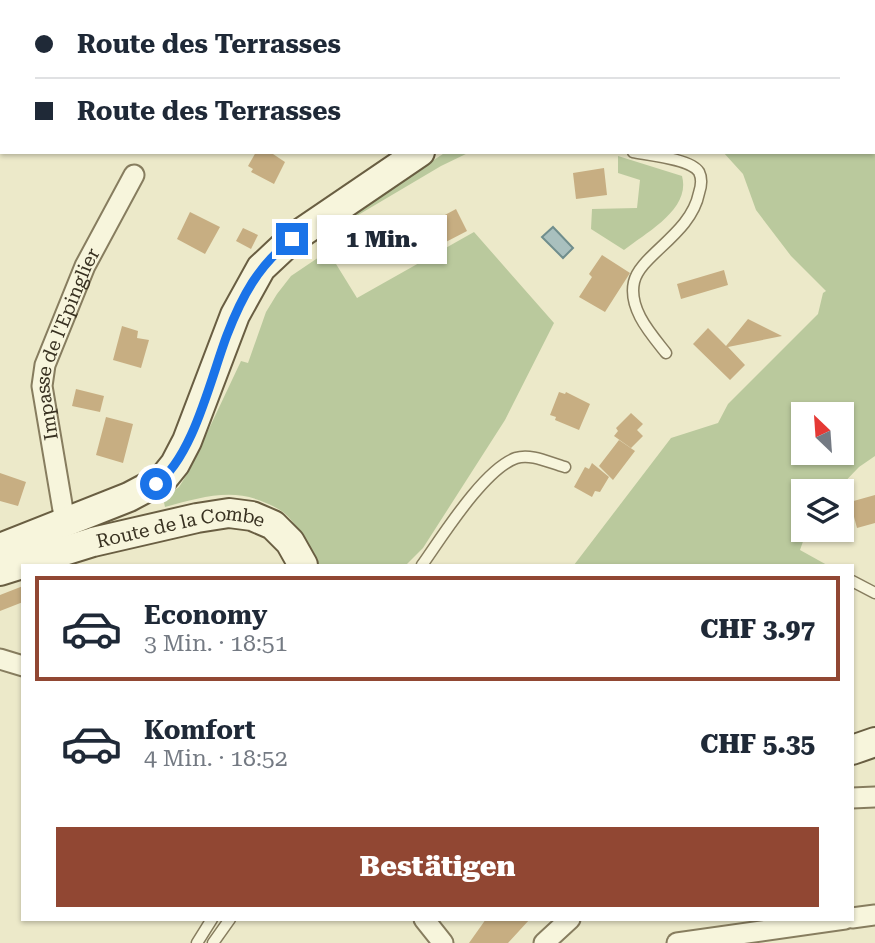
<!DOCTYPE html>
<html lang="de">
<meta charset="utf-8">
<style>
body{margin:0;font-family:"Roboto Serif",serif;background:#f6f6f7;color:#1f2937;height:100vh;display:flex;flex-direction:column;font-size:26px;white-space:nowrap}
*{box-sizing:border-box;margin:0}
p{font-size:23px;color:#747a83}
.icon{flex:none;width:38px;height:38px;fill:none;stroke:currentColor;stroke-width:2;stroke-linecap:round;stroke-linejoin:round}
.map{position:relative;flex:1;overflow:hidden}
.panel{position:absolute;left:21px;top:564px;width:833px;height:357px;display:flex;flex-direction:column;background:#fff;border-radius:0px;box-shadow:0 2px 5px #0004}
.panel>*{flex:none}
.guide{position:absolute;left:0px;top:0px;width:875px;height:154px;box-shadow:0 2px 5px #0004;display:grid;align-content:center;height:154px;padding:0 35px;background:#fff}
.needle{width:46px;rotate:335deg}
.buttons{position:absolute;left:791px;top:402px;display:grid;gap:14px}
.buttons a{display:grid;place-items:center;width:63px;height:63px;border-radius:0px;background:#fff;box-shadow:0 2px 5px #0004;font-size:35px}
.end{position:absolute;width:32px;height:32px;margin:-16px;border:9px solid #1a73e8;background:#fff;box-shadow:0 0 0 4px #fff}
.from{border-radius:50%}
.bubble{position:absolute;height:49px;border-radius:0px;background:#fff;box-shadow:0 2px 5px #0004;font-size:23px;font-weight:800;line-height:49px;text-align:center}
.guide b{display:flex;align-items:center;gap:24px;height:66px;font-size:26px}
.guide b+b{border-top:2px solid #e0e1e3}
.guide i{width:18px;height:18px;background:#1f2937}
ul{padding:12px 0 0;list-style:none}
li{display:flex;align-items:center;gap:21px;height:105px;margin:0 14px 10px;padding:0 21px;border:4px solid transparent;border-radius:0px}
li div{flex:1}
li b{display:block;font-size:26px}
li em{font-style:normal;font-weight:800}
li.active{border-color:#914733}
li>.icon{width:63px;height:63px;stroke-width:1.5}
.button{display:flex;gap:14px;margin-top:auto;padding:14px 35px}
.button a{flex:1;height:80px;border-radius:0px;background:#914733;color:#fff;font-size:28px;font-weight:800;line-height:80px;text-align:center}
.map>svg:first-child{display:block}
.green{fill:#bac99d;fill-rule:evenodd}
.water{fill:#a9c0be;stroke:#708e8d;stroke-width:2}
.building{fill:#c7ae82}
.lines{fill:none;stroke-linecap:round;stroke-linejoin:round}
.lane-casing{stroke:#877d5f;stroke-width:13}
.street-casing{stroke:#877d5f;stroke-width:23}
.secondary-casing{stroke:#695e42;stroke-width:32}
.lane{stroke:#f7f5dc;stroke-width:10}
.street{stroke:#f7f5dc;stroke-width:19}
.secondary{stroke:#f7f5dc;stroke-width:28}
.route{stroke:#1a73e8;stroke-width:9}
.labels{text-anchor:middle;stroke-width:5;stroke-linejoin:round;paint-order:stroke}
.street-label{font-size:19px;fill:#383121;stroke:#f3f2d8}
</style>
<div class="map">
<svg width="875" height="943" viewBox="0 0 875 943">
<rect width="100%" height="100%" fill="#ece9c9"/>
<!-- green -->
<path class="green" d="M875 115V456L859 467 835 492H803V530H807L800 550 827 565H574L671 438 718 423 728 404 818 314 823 293 826 291 791 256 756 210 743 174 723 152H873ZM803 415H842V453H803Z
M446 152H470L441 166 326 234 325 231Z
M618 156 682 176C691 209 647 232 624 250L591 229 592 209 637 208 640 180 618 173Z
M474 232 554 323 505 420 423 548 406 565H314C308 550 303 534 292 521 285 512 276 507 266 503 232 487 200 498 165 507L163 498 179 487 189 471 241 361 248 363 266 312 277 294 291 276 328 251 357 298Z"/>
<!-- water -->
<path class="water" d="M553 227 573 248 563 258 542 237Z"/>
<!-- building -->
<path class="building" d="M256 152H270L285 162 274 184 251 172 253 169 248 166Z
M604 168 607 195 576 199 573 173Z
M456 209 467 231 442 244 430 223Z
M190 212 220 227 205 254 177 239Z
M243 228 258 235 251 249 236 241Z
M602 255 630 273 605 312 579 297 592 277 589 274Z
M724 270 728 285 681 299 677 284Z
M748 319 782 336 728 347 745 365 730 380 693 344 708 328 726 346Z
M122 326 138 331 137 338 149 340 141 368 113 360Z
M76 389 104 396 100 412 72 406Z
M559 392 565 394 566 392 590 404 579 430 555 420 556 417 550 415Z
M631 413 643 424 637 430 643 436 631 448 614 436 618 431 616 428Z
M106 417 133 424 123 463 96 455Z
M619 440 635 451 613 480 599 466Z
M592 463 609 477 600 492 595 491 592 497 574 487 585 467 589 469Z
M0 473 26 482 18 506 0 501Z
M875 495V523L857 528 850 502Z
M23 586V602L0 611V595Z
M486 919H530L508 943H469Z"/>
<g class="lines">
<!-- lane casing -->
<g class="lane-casing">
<path id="lane" d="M633 152C649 155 691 159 699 172 702 178 701 187 699 193 691 234 640 255 634 282 628 309 651 334 666 353
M422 565C442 537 484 469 516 458 531 453 550 463 565 467
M852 581 875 593
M197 943 212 919
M213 943 230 919"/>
</g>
<!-- street casing -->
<g class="street-casing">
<g id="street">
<path d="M471 0 475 2"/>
<path id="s1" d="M65 522 42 386 45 365 85 266 134 175"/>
<path d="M0 659 23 666"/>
<path d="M852 798 875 797"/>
<path d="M852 918 875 915"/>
<path d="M424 919 443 943"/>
<path d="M544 943 570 919"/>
<path d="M677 943 845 919"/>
</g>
</g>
<!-- secondary casing -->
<g class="secondary-casing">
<g id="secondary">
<path d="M642 2 645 0"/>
<path d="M0 548 129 497 163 479 175 464 187 441 235 315 261 268 292 239 420 152"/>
<path id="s2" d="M0 571 93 542 197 518 229 513 252 516 273 525 290 542 303 565"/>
<path d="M852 750 875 742"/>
</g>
</g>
<!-- lane -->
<use href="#lane" class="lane"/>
<!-- street -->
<use href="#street" class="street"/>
<!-- secondary -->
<use href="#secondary" class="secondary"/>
</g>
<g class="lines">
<!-- route -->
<path class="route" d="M156 484C193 458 211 377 227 335 242 296 258 266 292 239"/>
</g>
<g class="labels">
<!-- street labels -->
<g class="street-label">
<text dy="7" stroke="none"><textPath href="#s1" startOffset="184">Impasse de l'Epinglier</textPath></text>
<text dy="7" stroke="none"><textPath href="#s2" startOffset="187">Route de la Combe</textPath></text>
</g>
</g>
</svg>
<div class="buttons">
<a><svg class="needle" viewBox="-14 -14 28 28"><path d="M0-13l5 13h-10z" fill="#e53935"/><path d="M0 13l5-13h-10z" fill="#747a83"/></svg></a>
<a><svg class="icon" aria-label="layers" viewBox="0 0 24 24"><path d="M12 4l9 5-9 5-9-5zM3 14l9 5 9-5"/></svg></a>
</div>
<i class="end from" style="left:156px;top:484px"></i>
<i class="end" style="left:292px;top:239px"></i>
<div class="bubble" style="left:317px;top:215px;width:130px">1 Min.</div>
<div class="guide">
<b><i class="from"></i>Route des Terrasses</b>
<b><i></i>Route des Terrasses</b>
</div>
<section class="panel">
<ul>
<li class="active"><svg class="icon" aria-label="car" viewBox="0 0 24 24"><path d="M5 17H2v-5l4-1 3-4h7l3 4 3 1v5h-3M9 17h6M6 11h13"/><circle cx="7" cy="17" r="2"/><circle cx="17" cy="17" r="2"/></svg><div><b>Economy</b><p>3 Min. · 18:51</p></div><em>CHF 3.97</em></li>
<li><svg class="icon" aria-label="car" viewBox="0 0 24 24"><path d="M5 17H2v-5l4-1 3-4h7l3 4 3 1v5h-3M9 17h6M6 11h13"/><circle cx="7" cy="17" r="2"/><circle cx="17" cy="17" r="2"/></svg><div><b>Komfort</b><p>4 Min. · 18:52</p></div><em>CHF 5.35</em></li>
</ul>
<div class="button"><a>Bestätigen</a></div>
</section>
</div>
